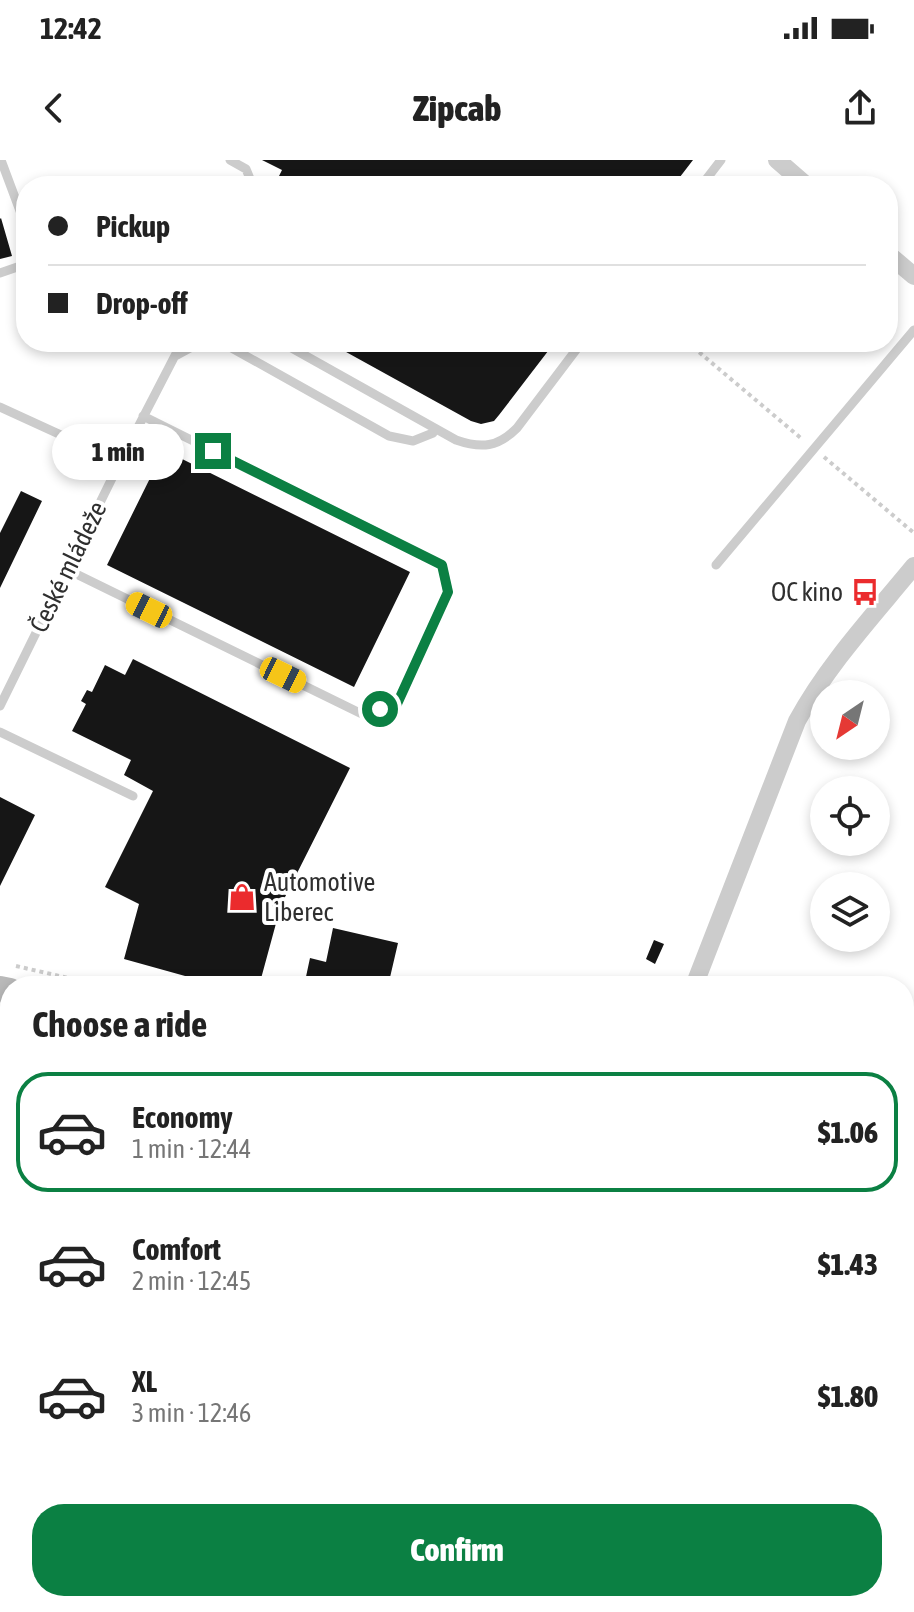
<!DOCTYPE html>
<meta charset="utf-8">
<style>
body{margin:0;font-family:"Asap Condensed",sans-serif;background:#f2f2f2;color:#222;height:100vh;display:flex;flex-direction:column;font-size:30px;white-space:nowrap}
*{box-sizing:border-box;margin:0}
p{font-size:26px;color:#767676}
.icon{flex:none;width:44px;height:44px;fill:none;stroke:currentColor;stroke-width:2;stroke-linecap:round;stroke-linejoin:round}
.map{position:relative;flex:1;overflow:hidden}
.details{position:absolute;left:0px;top:816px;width:914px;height:636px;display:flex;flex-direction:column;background:#fff;border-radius:32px 32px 0 0;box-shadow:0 4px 12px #0003}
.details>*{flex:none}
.top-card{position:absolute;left:16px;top:16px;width:882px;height:176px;border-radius:32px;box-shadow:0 4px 12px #0003;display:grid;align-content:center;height:176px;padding:0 32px;background:#fff}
.needle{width:52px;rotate:215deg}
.tools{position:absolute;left:810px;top:520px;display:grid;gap:16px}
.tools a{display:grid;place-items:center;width:80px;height:80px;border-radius:50%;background:#fff;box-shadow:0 4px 12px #0003;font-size:40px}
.end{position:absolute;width:36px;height:36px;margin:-18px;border:10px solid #0b8043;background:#fff;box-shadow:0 0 0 4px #fff}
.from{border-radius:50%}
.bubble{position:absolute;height:56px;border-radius:28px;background:#fff;box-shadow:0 4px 12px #0003;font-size:26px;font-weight:800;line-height:56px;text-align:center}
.car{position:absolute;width:24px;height:48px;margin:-24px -12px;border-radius:10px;box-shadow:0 0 6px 2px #0007;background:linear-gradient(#f5c518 24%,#345 0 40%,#f5c518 0 76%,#345 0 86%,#f5c518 0)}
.top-card b{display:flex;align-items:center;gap:28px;height:76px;font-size:30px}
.top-card b+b{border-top:2px solid #e0e0e0}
.top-card i{width:20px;height:20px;background:#222}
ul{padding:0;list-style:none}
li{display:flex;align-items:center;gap:24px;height:120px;margin:0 16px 12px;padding:0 16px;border:4px solid transparent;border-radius:32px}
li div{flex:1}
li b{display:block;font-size:30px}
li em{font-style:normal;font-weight:800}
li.active{border-color:#0b8043}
li>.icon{width:72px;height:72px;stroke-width:1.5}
h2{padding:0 32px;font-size:36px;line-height:96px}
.action{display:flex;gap:16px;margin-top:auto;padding:16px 32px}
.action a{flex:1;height:92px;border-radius:32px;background:#0b8043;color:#fff;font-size:32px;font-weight:800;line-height:92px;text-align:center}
.status{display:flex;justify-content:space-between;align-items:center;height:56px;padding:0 40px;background:#fff;direction:ltr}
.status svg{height:22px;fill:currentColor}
header{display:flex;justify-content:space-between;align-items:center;height:104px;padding:0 32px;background:#fff;font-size:36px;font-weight:800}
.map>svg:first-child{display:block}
.green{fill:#e4eddc}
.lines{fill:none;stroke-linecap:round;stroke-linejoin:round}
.stream{stroke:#c8dced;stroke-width:7}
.building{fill:#161616}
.path{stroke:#ccc;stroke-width:4;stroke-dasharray:4 4;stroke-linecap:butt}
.lane{stroke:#ccc;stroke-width:9}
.street{stroke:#ccc;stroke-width:18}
.secondary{stroke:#b9b9b9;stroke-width:26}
.rail{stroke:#848484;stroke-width:6;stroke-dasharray:8 6;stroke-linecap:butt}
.route{stroke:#0b8043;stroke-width:10}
.labels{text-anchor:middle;stroke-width:8;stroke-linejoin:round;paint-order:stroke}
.street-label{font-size:26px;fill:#2f2f2f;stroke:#fff}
.poi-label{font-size:26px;fill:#2f2f2f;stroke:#fff;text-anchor:end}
</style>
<div class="status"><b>12:42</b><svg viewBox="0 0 49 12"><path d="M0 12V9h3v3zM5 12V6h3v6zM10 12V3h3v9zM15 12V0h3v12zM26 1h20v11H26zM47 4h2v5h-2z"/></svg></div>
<header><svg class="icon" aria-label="back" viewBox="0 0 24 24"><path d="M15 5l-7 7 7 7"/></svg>Zipcab<svg class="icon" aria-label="share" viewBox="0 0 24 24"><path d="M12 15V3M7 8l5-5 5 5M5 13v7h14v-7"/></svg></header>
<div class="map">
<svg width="914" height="1452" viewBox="0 0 914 1452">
<rect width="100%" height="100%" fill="#fff"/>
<!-- green -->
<path class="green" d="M0 852 10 854V1159L0 1158Z
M904 1054 914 1056V1452H661L665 1442H904Z
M0 1193 10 1195V1264L0 1265Z
M10 1294V1442H306L316 1452H0V1296Z
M346 1442H463L472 1452H360Z
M511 1442H614L628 1452H519Z"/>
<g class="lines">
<!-- stream -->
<path class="stream" d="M0 1099H10
M904 1426 914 1422"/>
</g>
<!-- building -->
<path class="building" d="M262 0H693L673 26H284L276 22 282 10Z
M1 58 12 96 0 99V59Z
M328 182H555L499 255 494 261 481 264 471 261Z
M164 290 410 412 354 527 107 405Z
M21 331 42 341 0 428V373Z
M133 499 350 608 281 745 259 826H221L124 799 139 744 105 727 153 631 124 615 131 600 72 571 86 544 81 541 87 530 92 532 105 505 125 515Z
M0 637 35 655 0 726Z
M333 768 398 783 388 826H304L310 798 326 802Z
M654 780 664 784 655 804 646 799Z"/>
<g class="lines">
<!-- path -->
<path class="path" d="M687 182 802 279
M824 297 914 373
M16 806 103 826
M0 868H10
M0 1048 10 1070
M694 1442 701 1452"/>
<!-- lane -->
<path class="lane" d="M1 0 26 67
M230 0 246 9 253 26
M701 26 721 0
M0 113 26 104
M221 182 389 276 413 281 433 273
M281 182 456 280C482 289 498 287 517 268L582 182
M177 195 201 182
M0 247 120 302
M716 405 914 170
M68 410 364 555 397 544 448 432 442 405 143 256
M0 546 120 302 182 182
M0 572 133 636
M0 1123 10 1124"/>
<!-- street -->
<path class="street" d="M777 0 807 26
M888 94 914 116
M694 826 797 561C828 504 873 456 914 406"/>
<!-- secondary -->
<path class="secondary" d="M0 829 10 831
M904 1033 914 1036"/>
<!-- rail -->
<path class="rail" d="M0 1174 10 1176
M489 1442 498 1452"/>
</g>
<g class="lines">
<!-- route -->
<path class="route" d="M213 291 442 405 448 432 397 544 380 549"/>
</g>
<!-- icons -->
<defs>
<g id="bus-bare" transform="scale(2.16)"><path d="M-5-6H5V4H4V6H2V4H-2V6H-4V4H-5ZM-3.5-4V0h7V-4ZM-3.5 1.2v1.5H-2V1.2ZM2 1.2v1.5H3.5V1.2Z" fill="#eb2b2d" stroke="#fff" stroke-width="2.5" paint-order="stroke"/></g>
<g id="shop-bare" transform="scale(2.16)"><path d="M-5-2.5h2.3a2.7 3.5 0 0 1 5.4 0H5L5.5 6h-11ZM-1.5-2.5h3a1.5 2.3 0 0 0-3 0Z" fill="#eb2b2d" stroke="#fff" stroke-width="2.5" paint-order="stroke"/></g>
</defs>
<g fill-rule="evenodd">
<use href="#bus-bare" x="865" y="432"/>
<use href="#shop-bare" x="242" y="737"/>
</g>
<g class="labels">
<!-- street labels -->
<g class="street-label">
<text transform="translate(68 407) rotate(-64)" y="9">České mládeže</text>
</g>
<!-- poi labels -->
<g class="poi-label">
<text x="843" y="441">OC kino</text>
<text x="264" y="731" text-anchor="start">Automotive<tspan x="264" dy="30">Liberec</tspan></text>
</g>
</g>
</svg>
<div class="tools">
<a><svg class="needle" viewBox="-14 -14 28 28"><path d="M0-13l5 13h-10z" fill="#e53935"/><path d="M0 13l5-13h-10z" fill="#767676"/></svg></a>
<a><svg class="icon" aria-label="locate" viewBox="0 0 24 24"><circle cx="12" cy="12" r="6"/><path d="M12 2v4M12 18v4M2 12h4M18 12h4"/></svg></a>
<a><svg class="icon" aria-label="layers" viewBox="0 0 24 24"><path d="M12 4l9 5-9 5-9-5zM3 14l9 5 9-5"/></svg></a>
</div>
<i class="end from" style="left:380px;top:549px"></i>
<i class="end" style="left:213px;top:291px"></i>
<div class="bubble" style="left:52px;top:264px;width:132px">1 min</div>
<i class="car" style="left:149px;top:450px;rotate:296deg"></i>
<i class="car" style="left:283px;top:515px;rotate:116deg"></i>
<div class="top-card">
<b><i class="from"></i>Pickup</b>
<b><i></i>Drop-off</b>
</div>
<section class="details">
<h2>Choose a ride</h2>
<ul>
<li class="active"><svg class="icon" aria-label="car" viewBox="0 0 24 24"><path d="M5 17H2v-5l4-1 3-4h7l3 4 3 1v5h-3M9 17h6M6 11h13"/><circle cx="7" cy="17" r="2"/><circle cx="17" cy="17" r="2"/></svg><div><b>Economy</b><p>1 min · 12:44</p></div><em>$1.06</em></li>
<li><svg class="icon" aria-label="car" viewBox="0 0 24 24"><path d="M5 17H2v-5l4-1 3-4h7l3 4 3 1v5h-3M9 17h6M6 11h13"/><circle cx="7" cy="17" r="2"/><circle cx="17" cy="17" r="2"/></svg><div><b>Comfort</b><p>2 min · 12:45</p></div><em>$1.43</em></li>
<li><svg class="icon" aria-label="car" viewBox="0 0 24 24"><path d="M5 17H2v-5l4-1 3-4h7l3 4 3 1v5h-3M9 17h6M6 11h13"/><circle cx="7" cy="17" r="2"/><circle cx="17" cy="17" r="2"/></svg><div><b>XL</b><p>3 min · 12:46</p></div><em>$1.80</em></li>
</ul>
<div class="action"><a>Confirm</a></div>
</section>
</div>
